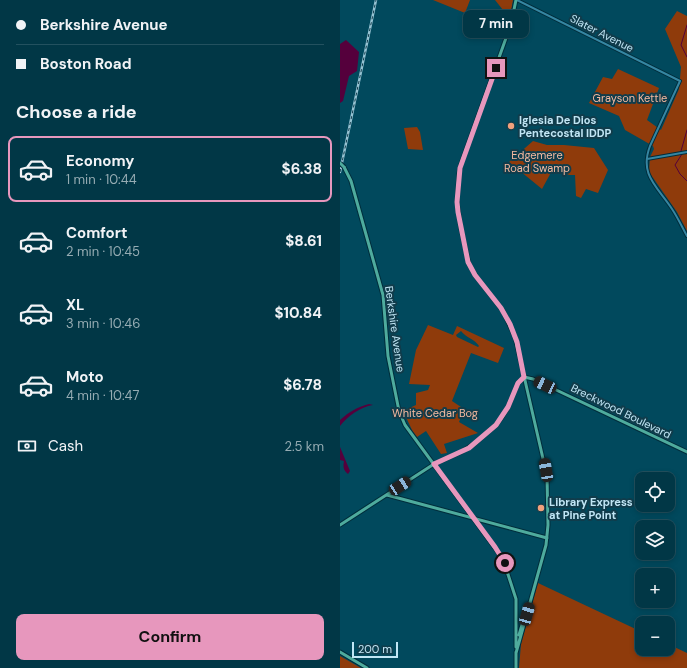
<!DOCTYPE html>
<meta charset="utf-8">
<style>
body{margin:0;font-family:"DM Sans",sans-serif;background:#0f4251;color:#f1f3f6;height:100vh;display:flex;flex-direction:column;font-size:15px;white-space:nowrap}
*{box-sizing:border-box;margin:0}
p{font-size:13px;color:#96acb3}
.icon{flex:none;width:22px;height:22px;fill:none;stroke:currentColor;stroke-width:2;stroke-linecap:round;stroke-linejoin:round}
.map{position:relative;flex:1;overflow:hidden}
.panel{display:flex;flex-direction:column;background:#013746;width:340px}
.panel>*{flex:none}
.top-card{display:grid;align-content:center;height:88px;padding:0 16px;background:#013746}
.tools{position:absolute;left:295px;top:472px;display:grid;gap:8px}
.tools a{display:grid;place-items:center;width:40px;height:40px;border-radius:8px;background:#013746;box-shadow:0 2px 6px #0003,0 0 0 1px #23515f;font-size:20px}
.scale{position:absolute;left:12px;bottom:10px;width:46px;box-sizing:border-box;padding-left:4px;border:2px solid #c1e6f5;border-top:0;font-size:11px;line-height:14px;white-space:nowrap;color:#c1e6f5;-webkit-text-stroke:3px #113c4b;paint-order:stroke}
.end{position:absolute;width:18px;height:18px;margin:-9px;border:5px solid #e797bd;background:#111;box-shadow:0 0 0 2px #111}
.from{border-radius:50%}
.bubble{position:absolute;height:28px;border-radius:8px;background:#013746;box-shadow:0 2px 6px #0003,0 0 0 1px #23515f;font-size:13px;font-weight:700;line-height:28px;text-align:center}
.car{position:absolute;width:12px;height:24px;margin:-12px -6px;border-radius:5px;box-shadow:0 0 3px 1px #0007;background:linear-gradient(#222 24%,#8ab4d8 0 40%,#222 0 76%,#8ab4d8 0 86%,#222 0)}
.top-card b{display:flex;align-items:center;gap:14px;height:38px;font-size:15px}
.top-card b+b{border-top:1px solid #23515f}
.top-card i{width:10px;height:10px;background:#f1f3f6}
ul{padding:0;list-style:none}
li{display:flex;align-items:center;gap:12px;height:66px;margin:0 8px 6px;padding:0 8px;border:2px solid transparent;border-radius:8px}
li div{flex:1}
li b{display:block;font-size:15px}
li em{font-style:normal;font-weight:700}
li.current{border-color:#e797bd}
li>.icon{width:36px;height:36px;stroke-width:1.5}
h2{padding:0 16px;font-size:18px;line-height:48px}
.pay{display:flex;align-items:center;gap:10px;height:44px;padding:0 16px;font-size:15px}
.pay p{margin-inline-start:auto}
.primary-button{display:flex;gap:8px;margin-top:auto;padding:8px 16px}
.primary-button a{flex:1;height:46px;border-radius:8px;background:#e797bd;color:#111;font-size:16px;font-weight:700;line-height:46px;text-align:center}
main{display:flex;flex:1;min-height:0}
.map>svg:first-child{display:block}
.green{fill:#8f3b0b;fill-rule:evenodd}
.water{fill:#55003c}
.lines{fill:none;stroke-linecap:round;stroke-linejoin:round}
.stream{stroke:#55003c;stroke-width:1}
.minor-casing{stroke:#002d3b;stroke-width:4}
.major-casing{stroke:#002d3b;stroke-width:5}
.minor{stroke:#3586a2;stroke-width:2}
.major{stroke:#4eab9d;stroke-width:3}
.rail-casing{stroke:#96c3d3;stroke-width:2.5}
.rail{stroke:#113c4b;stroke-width:1;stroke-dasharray:3;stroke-linecap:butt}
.major-bridge-casing{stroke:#002d3b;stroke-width:5;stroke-linecap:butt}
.major-bridge{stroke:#4eab9d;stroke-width:3}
.route{stroke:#e797bd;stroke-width:5}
.poi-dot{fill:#f1a17d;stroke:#113c4b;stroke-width:1.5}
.labels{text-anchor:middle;stroke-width:4;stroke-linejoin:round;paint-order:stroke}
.street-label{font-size:11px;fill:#c1e6f5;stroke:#113c4b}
.park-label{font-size:11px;fill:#f5baa0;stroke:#113c4b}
.poi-label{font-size:11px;font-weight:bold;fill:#c1e6f5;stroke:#113c4b;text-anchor:start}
</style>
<main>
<section class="panel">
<div class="top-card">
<b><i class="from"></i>Berkshire Avenue</b>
<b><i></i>Boston Road</b>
</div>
<h2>Choose a ride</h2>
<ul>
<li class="current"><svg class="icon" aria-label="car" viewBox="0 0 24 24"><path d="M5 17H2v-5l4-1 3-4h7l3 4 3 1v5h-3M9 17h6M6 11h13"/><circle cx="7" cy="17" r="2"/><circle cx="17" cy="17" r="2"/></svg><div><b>Economy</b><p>1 min · 10:44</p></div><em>$6.38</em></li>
<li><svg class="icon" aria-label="car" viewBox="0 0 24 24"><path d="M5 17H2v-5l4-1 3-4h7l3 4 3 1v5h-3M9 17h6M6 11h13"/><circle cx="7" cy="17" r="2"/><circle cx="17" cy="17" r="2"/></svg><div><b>Comfort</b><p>2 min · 10:45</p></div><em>$8.61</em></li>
<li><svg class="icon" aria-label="car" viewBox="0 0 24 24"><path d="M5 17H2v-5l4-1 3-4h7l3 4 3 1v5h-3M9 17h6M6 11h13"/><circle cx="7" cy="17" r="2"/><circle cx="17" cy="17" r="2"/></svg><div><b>XL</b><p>3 min · 10:46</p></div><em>$10.84</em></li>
<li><svg class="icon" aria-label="car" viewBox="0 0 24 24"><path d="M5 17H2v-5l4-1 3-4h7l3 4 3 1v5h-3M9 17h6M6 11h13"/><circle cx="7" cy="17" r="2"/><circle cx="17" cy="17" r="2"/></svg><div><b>Moto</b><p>4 min · 10:47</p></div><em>$6.78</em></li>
</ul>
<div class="pay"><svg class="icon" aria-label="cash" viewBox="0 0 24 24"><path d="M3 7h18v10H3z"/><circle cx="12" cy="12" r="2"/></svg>Cash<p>2.5 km</p></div>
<div class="primary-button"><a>Confirm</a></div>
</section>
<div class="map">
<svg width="347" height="668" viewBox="0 0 347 668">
<rect width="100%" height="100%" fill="#01495d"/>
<!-- green -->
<path class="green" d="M93 0H130L125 13Z
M155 0H173L171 11 163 10Z
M337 11 347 16V231L337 212 309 172 310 157 314 149 313 146 285 130 279 116 249 103 263 77 272 79 278 69 319 88 307 120 321 130 339 89 341 67 325 29Z
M77 127 80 132 83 150 68 149 64 128Z
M193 141 207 145H224L254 148 268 170 258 193 246 189 241 198 236 196 235 175H229L214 167 202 189 169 162Z
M88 325 113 335 117 326 164 348 158 363 131 353 112 401 124 409 119 422 138 433 104 444 107 453 101 454 86 431 77 437 72 430 63 411 76 405V393L88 390 90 385 69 384 76 350ZM121 331C126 338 135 339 139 346L138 347 117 337 116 335Z
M198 583 302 632V649H328V644L347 653V668H179L181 644Z
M0 656 21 668H0Z"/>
<!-- water -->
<path class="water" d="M6 40 19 52 17 71 9 76 3 101 0 103V44Z
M29 404 33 405C20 407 8 416 0 426V420C9 412 17 407 29 404Z
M0 447 10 471 8 474C3 470 3 467 4 461L0 460Z"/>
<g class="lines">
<!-- stream -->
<path class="stream" d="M347 25 341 45 347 57
M341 151 347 130
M342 154 335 165 340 174 347 181"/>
<!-- minor casing -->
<g class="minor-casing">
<path id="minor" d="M177 0 340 81 310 146C299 175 317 186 332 209 338 218 342 227 347 236
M307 159 347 152"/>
</g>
<!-- major casing -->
<g class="major-casing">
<path id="major" d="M176 0 171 24 121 164 119 173 117 202 121 229 129 264 135 275 163 311 175 337 207 476 208 525 206 545 176 653
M4 167 11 181 43 295 48 356 59 411 65 425 163 559 176 599V647
M184 377 193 379 347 452
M47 495 207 538
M0 525 94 464 121 452 134 444 156 425 162 417 168 407 178 383 184 377
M179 635 185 615
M0 652 27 668
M176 652V668"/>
</g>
<!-- minor -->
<use href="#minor" class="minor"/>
<!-- major -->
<use href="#major" class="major"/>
<!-- rail casing -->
<g class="rail-casing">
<path id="rail" d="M0 172 36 0"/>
</g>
<!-- rail -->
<use href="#rail" class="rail"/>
<!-- major-bridge casing -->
<g class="major-bridge-casing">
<path id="major-bridge" d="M0 163 4 167"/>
</g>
<!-- major-bridge -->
<use href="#major-bridge" class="major-bridge"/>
</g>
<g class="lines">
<!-- route -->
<path class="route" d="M156 68 120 168 117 202 118 212 128 262 135 275 161 308 170 324 177 342 184 377 178 383 168 407 156 425 129 448 94 464 155 547 165 563"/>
</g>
<!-- markers -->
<g class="poi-dot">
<circle cx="171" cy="126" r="4"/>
<circle cx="201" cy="508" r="4"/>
</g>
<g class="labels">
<!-- street labels -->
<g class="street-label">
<text transform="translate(262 33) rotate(27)" y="4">Slater Avenue</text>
<text transform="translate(55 329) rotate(82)" y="4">Berkshire Avenue</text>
<text transform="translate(281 411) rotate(26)" y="4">Breckwood Boulevard</text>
</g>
<!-- park labels -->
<g class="park-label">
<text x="290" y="102">Grayson Kettle</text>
<text x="197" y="159">Edgemere<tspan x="197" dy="13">Road Swamp</tspan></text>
<text x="95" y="417">White Cedar Bog</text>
</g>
<!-- poi labels -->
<g class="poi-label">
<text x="179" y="124">Iglesia De Dios<tspan x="179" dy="13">Pentecostal IDDP</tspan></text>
<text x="209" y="506">Library Express<tspan x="209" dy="13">at Pine Point</tspan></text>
</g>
</g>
</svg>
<div class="tools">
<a><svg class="icon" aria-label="locate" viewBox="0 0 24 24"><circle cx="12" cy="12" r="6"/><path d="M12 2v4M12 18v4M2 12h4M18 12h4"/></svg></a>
<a><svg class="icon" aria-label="layers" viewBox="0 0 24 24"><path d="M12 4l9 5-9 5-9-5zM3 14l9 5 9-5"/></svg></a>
<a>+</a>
<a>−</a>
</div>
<div class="scale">200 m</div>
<i class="end from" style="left:165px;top:563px"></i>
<i class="end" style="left:156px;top:68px"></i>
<div class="bubble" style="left:123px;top:10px;width:66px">7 min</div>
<i class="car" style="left:205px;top:385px;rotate:295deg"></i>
<i class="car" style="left:206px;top:470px;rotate:350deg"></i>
<i class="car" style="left:60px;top:486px;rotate:57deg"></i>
<i class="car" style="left:187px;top:614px;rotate:16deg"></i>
</div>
</main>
